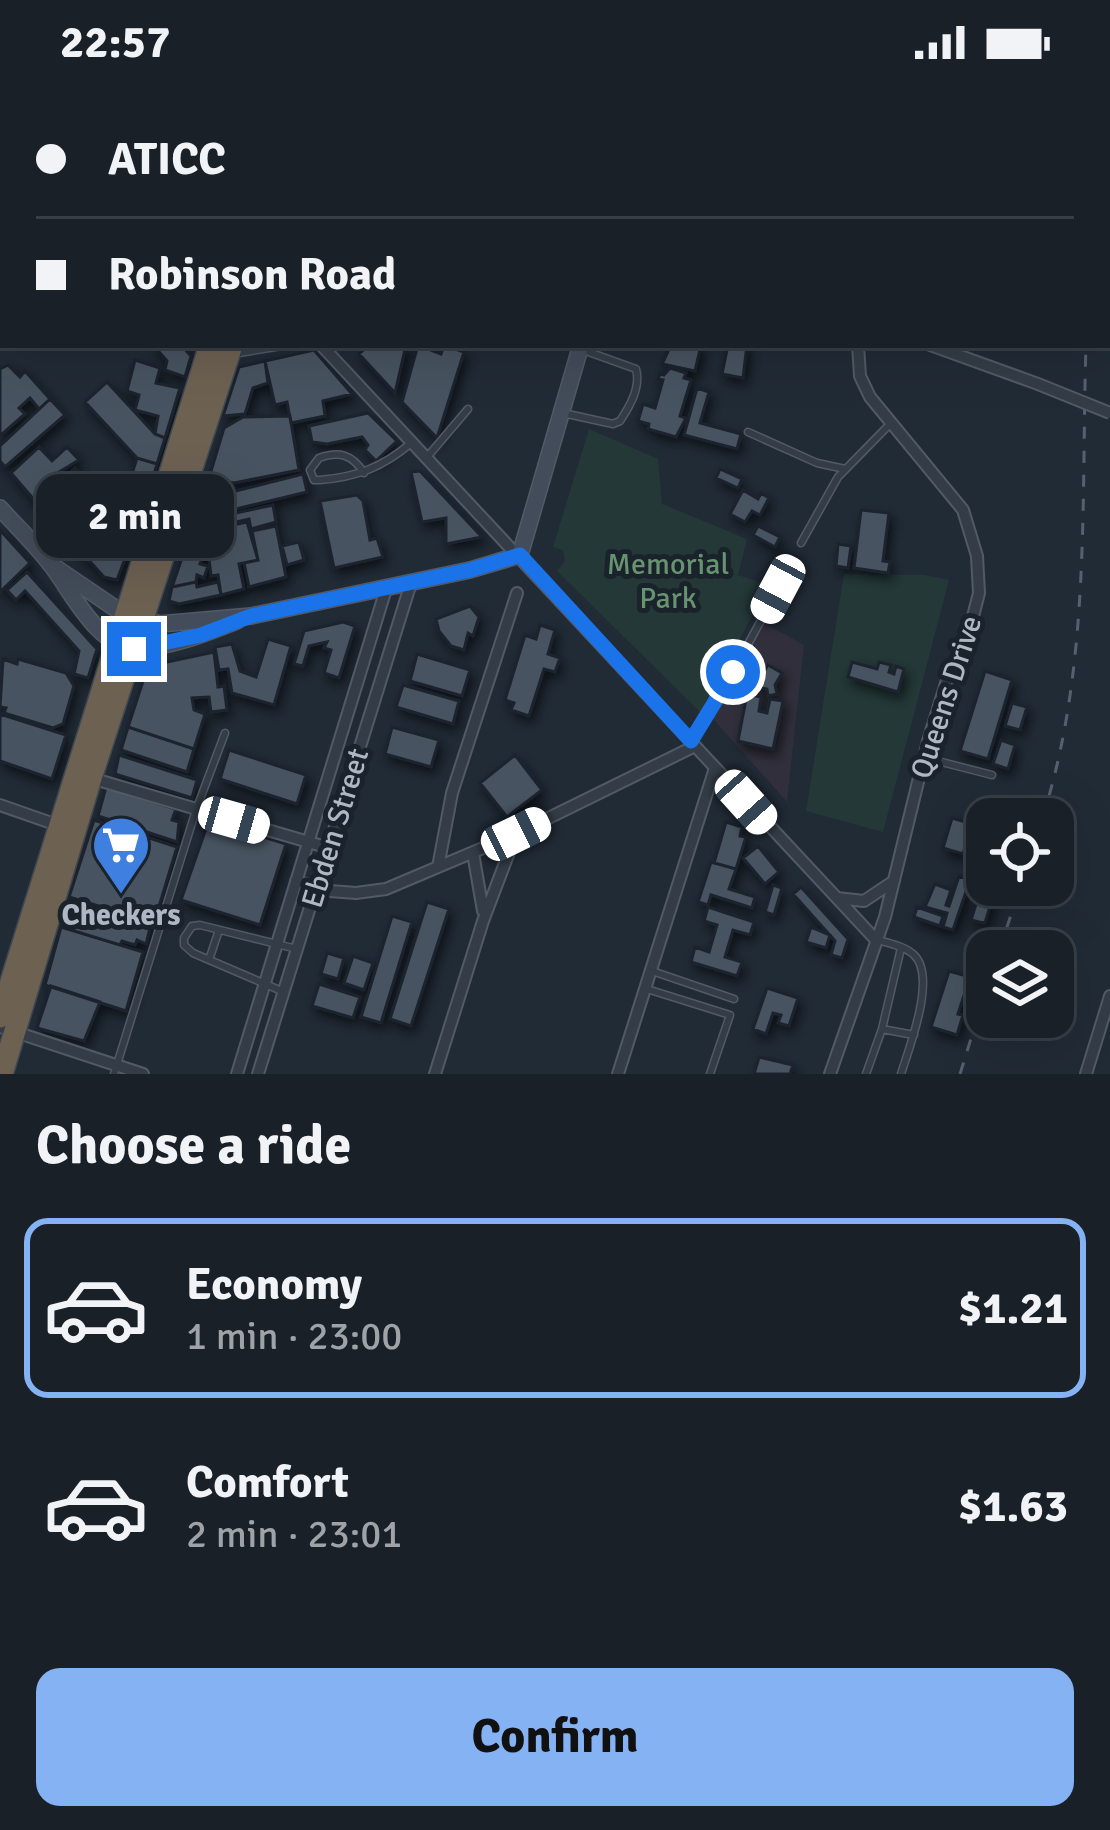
<!DOCTYPE html>
<meta charset="utf-8">
<style>
body{margin:0;font-family:Signika,sans-serif;background:#222830;color:#f1f3f6;height:100vh;display:flex;flex-direction:column;font-size:45px;white-space:nowrap}
*{box-sizing:border-box;margin:0}
p{font-size:39px;color:#9fa3a8}
.icon{flex:none;width:66px;height:66px;fill:none;stroke:currentColor;stroke-width:2;stroke-linecap:round;stroke-linejoin:round}
.map{position:relative;height:990px;overflow:hidden}
.drawer{display:flex;flex-direction:column;background:#192028;flex:1}
.drawer>*{flex:none}
.banner{position:absolute;left:0px;top:0px;width:1110px;height:264px;box-shadow:0 12px 48px #0002,0 0 0 3px #373e45;display:grid;align-content:center;height:264px;padding:0 36px;background:#192028}
.controls{position:absolute;left:966px;top:714px;display:grid;gap:24px}
.controls a{display:grid;place-items:center;width:108px;height:108px;border-radius:24px;background:#192028;box-shadow:0 12px 48px #0002,0 0 0 3px #373e45;font-size:60px}
.end{position:absolute;width:54px;height:54px;margin:-27px;border:15px solid #1a73e8;background:#fff;box-shadow:0 0 0 6px #fff}
.from{border-radius:50%}
.bubble{position:absolute;height:84px;border-radius:24px;background:#192028;box-shadow:0 12px 48px #0002,0 0 0 3px #373e45;font-size:39px;font-weight:700;line-height:84px;text-align:center}
.car{position:absolute;width:36px;height:72px;margin:-36px -18px;border-radius:15px;box-shadow:0 0 9px 3px #0007;background:linear-gradient(#fff 24%,#345 0 40%,#fff 0 76%,#345 0 86%,#fff 0)}
.banner b{display:flex;align-items:center;gap:42px;height:114px;font-size:45px}
.banner b+b{border-top:3px solid #373e45}
.banner i{width:30px;height:30px;background:#f1f3f6}
ul{padding:0;list-style:none}
li{display:flex;align-items:center;gap:36px;height:180px;margin:0 24px 18px;padding:0 12px;border:6px solid transparent;border-radius:24px}
li div{flex:1}
li b{display:block;font-size:45px}
li em{font-style:normal;font-weight:700}
li.on{border-color:#85b2f2}
li>.icon{width:108px;height:108px;stroke-width:1.5}
h2{padding:0 36px;font-size:54px;line-height:144px}
.button{display:flex;gap:24px;margin-top:auto;padding:24px 36px}
.button a{flex:1;height:138px;border-radius:24px;background:#85b2f2;color:#111;font-size:48px;font-weight:700;line-height:138px;text-align:center}
.status{display:flex;justify-content:space-between;align-items:center;height:84px;padding:0 60px;background:#192028;direction:ltr}
.status svg{height:33px;fill:currentColor}
.map>svg:first-child{display:block}
.medical{fill:#302f3b}
.green{fill:#243838}
.building{fill:#475260;stroke:#1c242d;stroke-width:3;filter:url(#shadow)}
.lines{fill:none;stroke-linecap:round;stroke-linejoin:round}
.lane-casing{stroke:#525a65;stroke-width:9}
.street-casing{stroke:#525a65;stroke-width:14}
.secondary-casing{stroke:#525a65;stroke-width:18}
.highway-casing{stroke:#3f4751;stroke-width:24}
.lane{stroke:#343d47;stroke-width:6}
.street{stroke:#343d47;stroke-width:10}
.secondary{stroke:#434c5a;stroke-width:15}
.highway{stroke:#6d6152;stroke-width:21}
.rail{stroke:#56616e;stroke-width:3;stroke-dasharray:12 12;stroke-linecap:butt}
.street-bridge-casing{stroke:#525a65;stroke-width:14;stroke-linecap:butt}
.street-bridge{stroke:#343d47;stroke-width:10}
.route{stroke:#1a73e8;stroke-width:15}
.labels{text-anchor:middle;stroke-width:10;stroke-linejoin:round;paint-order:stroke}
.park-label{font-size:30px;fill:#679370;stroke:#1a222b}
.street-label{font-size:30px;fill:#afb7c4;stroke:#1a222b}
.poi-label{font-size:30px;font-weight:bold;fill:#afb7c4;stroke:#1a222b}
</style>
<div class="status"><b>22:57</b><svg viewBox="0 0 49 12"><path d="M0 12V9h3v3zM5 12V6h3v6zM10 12V3h3v9zM15 12V0h3v12zM26 1h20v11H26zM47 4h2v5h-2z"/></svg></div>
<div class="map">
<svg width="1110" height="990" viewBox="0 0 1110 990">
<defs>
<filter id="shadow"><feDropShadow dx="3.5" dy="6" stdDeviation="6" flood-color="#0009"/></filter>
</defs>
<rect width="100%" height="100%" fill="#212b36"/>
<!-- medical -->
<path class="medical" d="M764 539 804 561 787 718 713 635Z"/>
<!-- green -->
<path class="green" d="M589 345 658 375 662 420 747 455 738 491 769 501 700 628 557 487 565 477 563 466 553 463Z
M844 490 924 491 949 496 883 748 806 727Z"/>
<!-- building -->
<path class="building" d="M0 0H51L3 3V97Z
M742 0H826L827 3H742Z
M153 261H181L191 272 185 293 165 286 167 277Z
M369 261H406L395 309 359 270Z
M418 261 441 270 444 261 464 268 437 354 402 318Z
M671 261H701L695 287 662 280Z
M728 261H747L743 294 722 290Z
M314 266 352 310 323 317 325 332 291 339 287 318 275 321 265 277Z
M135 276 160 284 156 299 180 304 165 354 155 350 158 332 135 326 139 311 127 307Z
M265 277 268 299 253 304 245 330 223 332 239 283Z
M8 281 20 293 25 287 50 315 39 325 30 314 19 324 25 330 0 352V285Z
M670 284 686 289 684 294 691 296 680 332 686 334 676 353 648 345 649 340 638 337 643 320 655 324 663 296 658 295 660 290 664 291Z
M107 298 155 350 165 354 157 380 137 374 85 318Z
M697 304 709 308 700 339 741 350 737 365 684 351Z
M50 315 65 331 5 383 0 377V362Z
M368 329 397 357 376 377 365 366 368 361 362 353 327 360 312 358 309 342Z
M290 332 299 386 234 399 215 395 214 399 208 397 224 344 243 333Z
M39 363 52 377 67 363 79 376 56 390 61 396 36 418 11 389Z
M137 374 157 380 147 414 132 409 128 402Z
M75 384 88 399 49 432 36 418Z
M720 385 742 395 738 404 716 394Z
M420 387 482 453 446 460V434L422 438 411 388Z
M303 390 307 408 215 430 196 429 205 401 228 409Z
M743 406 758 415 761 409 769 414 760 431 752 427 745 438 730 430Z
M357 411 363 417 370 456 377 454 383 473 334 484 320 417Z
M70 414 84 428 63 448 49 432Z
M102 414 142 426 129 464 112 460 116 450H107L111 437 97 434Z
M273 421 276 438 251 445 249 435 219 442 209 474 185 465 192 432 208 435Z
M861 426 889 429 883 477 890 478 888 489 854 484Z
M84 428 113 456 111 463 128 467 117 496 104 493 63 448Z
M247 438 258 476 239 480 244 505 221 511 218 491 211 492 209 474 218 444Z
M276 442 286 493 249 503 244 479 258 476 252 447Z
M758 442 780 453 775 463 753 451Z
M0 446 30 479 0 508Z
M299 458 304 476 287 481 282 462Z
M838 460 851 462 848 484 836 482Z
M185 465 203 472 200 480 208 482 204 494 197 491 196 498 172 503Z
M27 488 97 565 88 594 74 590 79 567 25 507 16 516 7 506Z
M196 498 197 503 218 498 221 511 179 520 169 517 172 503Z
M470 522 479 533 473 552 468 549 464 566 451 562 439 547 436 535Z
M343 538 355 542 339 594 324 589 331 566 324 564 327 558 309 562 303 582 294 580 304 547Z
M540 541 555 546 548 570 560 574 555 588 544 585 529 632 511 626 514 619 505 616 525 551 536 555Z
M268 555 291 562 274 621 232 609 228 585 219 586 215 563 232 560 240 587 256 593Z
M214 568 218 603 224 602 227 626 211 628 209 613 192 614 194 626 205 630 194 665 128 643 148 582Z
M417 570 470 586 462 612 410 597Z
M3 575 17 580 18 575 66 589 74 602 63 640 53 644 4 629 6 624 0 623Z
M852 578 877 585 879 578 891 581 889 588 894 590 896 582 904 585 898 608 848 593Z
M768 581 782 589 775 601 777 610 768 612 767 605 755 603 754 595 760 594Z
M985 587 1012 596 988 675 960 667Z
M403 601 459 617 453 640 396 623Z
M747 610 761 613 759 627 767 629 770 615 783 617 773 665 738 657Z
M1012 619 1027 623 1020 646 1005 642Z
M0 630 66 651 52 695 0 677Z
M128 643 194 665 187 688 121 666Z
M392 643 439 656 431 683 385 670Z
M1001 656 1015 661 1008 685 993 680Z
M229 666 306 691 297 720 220 695Z
M119 671 197 696 192 714 115 690Z
M515 671 542 706 507 733 480 699Z
M106 703 176 725 172 736 179 738 177 758 98 732Z
M952 734 972 740 963 770 943 764Z
M94 736 177 763 154 839 69 813Z
M209 736 286 760 260 841 181 816Z
M726 738 742 743 740 752 746 753 736 785 714 779Z
M758 762 779 788 765 800 743 774Z
M711 778 736 785 729 805 755 813 752 824 711 811 708 821 698 818Z
M987 785V801L995 806 985 839 979 838 971 836Z
M959 792 970 796 953 846 943 843 947 829 925 823 935 800 951 806 946 821 949 822Z
M773 801 782 804 774 831 765 828Z
M801 803 848 855 842 874 831 871 835 857 793 810Z
M70 818 150 844 146 860 137 856 135 861 122 857 120 861 61 843Z
M427 818 449 825 411 942 390 935Z
M708 823 754 838 750 851 733 846 725 873 742 878 737 892 691 878 695 863 709 868 717 841 704 837Z
M917 823 943 832 940 842 914 833Z
M392 832 412 838 381 939 361 933Z
M61 843 143 868 126 927 45 901Z
M811 843 830 851 826 864 806 858Z
M327 869 344 874 338 895 321 890Z
M353 872 373 879 364 906 344 899Z
M949 887 970 893 958 930 963 931 957 951 931 943Z
M319 900 360 913 353 934 312 922Z
M51 902 100 918 84 957 37 944Z
M767 904 798 914 789 942 778 939 781 931 773 929 766 950 753 945Z
M759 973 793 981 790 990H754Z"/>
<g class="lines">
<!-- lane casing -->
<g class="lane-casing">
<path id="lane" d="M0 113 3 114
M233 270 288 261
M563 329 613 340 620 337C630 322 641 303 636 285L583 266
M748 348 817 379 845 385
M428 372 468 325
M364 389C352 370 339 367 319 374L310 386 314 396H320C357 393 383 383 411 359
M801 459 838 393 890 340
M691 657 714 623 778 505
M926 674 992 691
M877 856C888 859 904 862 913 870 938 891 909 964 901 990
M209 876 219 846
M652 887 734 915
M647 905 730 931 710 990
M284 908 193 869 184 861V854L192 842 200 841 297 865
M882 945 914 951
M114 990 196 726 225 649
M866 990 882 945 901 864"/>
</g>
<!-- street casing -->
<g class="street-casing">
<path id="street" d="M849 0 850 3
M671 3 672 0
M925 3 926 0
M0 233H3
M321 261 876 856
M930 261 1038 300
M91 694 329 764
M0 721 60 742
M473 769 483 827
M438 783 452 709 517 509
M296 797 330 807 356 809 386 805 516 750 695 662
M837 814 864 817 894 797
M0 943 143 990
M237 990 386 505
M258 990 411 499
M435 990 483 837 516 750
M618 990 715 684
M830 990 885 833 928 657 947 596 969 548 979 509 977 472 963 426 870 313 860 292 858 261
M1086 990 1110 912"/>
</g>
<!-- secondary casing -->
<g class="secondary-casing">
<path id="secondary" d="M88 0 90 3
M551 0 555 3
M0 424C17 443 36 461 51 481 71 506 98 565 137 564 169 564 207 549 237 537
M53 482 125 531 160 540 251 532 470 486 520 471 581 261"/>
</g>
<!-- highway casing -->
<g class="highway-casing">
<path id="highway" d="M292 3 293 0
M308 3 309 0
M0 933 210 261
M2 990 91 694 232 261"/>
</g>
<!-- lane -->
<use href="#lane" class="lane"/>
<!-- street -->
<use href="#street" class="street"/>
<!-- secondary -->
<use href="#secondary" class="secondary"/>
<!-- highway -->
<use href="#highway" class="highway"/>
<!-- rail -->
<path class="rail" d="M1094 3V0
M1042 735C1091 584 1081 418 1086 261
M999 867 1021 801
M960 990 987 903"/>
<!-- street-bridge casing -->
<g class="street-bridge-casing">
<path id="street-bridge" d="M1038 300 1110 329"/>
</g>
<!-- street-bridge -->
<use href="#street-bridge" class="street-bridge"/>
</g>
<g class="lines">
<!-- route -->
<path class="route" d="M134 565 201 551 251 532 470 486 520 471 691 657 733 588"/>
</g>
<!-- icons -->
<defs>
<g id="supermarket-pin" transform="scale(3)"><path d="M0 17L-7.5 6A9.5 9.5 0 1 1 7.5 6Z" fill="#3f7fe0" stroke="#1a222b"/><path d="M-6-5.5h2.5l.6 2H6L4.5 2H-2.5L-4.4-4H-6ZM-1.5 3.2a1.3 1.3 0 1 0 .1 0ZM3 3.2a1.3 1.3 0 1 0 .1 0Z" fill="#fff"/></g>
</defs>
<g fill-rule="evenodd">
<use href="#supermarket-pin" x="121" y="761"/>
</g>
<g class="labels">
<!-- park labels -->
<g class="park-label">
<text x="668" y="490">Memorial<tspan x="668" dy="34">Park</tspan></text>
</g>
<!-- street labels -->
<g class="street-label">
<text transform="translate(946 613) rotate(-72)" y="10">Queens Drive</text>
<text transform="translate(335 744) rotate(-73)" y="10">Ebden Street</text>
</g>
<!-- poi labels -->
<g class="poi-label">
<text x="121" y="841">Checkers</text>
</g>
</g>
</svg>
<div class="controls">
<a><svg class="icon" aria-label="locate" viewBox="0 0 24 24"><circle cx="12" cy="12" r="6"/><path d="M12 2v4M12 18v4M2 12h4M18 12h4"/></svg></a>
<a><svg class="icon" aria-label="layers" viewBox="0 0 24 24"><path d="M12 4l9 5-9 5-9-5zM3 14l9 5 9-5"/></svg></a>
</div>
<i class="end from" style="left:733px;top:588px"></i>
<i class="end" style="left:134px;top:565px"></i>
<div class="bubble" style="left:36px;top:390px;width:198px">2 min</div>
<i class="car" style="left:778px;top:505px;rotate:208deg"></i>
<i class="car" style="left:746px;top:718px;rotate:138deg"></i>
<i class="car" style="left:234px;top:736px;rotate:106deg"></i>
<i class="car" style="left:516px;top:750px;rotate:64deg"></i>
<div class="banner">
<b><i class="from"></i>ATICC</b>
<b><i></i>Robinson Road</b>
</div>
</div>
<section class="drawer">
<h2>Choose a ride</h2>
<ul>
<li class="on"><svg class="icon" aria-label="car" viewBox="0 0 24 24"><path d="M5 17H2v-5l4-1 3-4h7l3 4 3 1v5h-3M9 17h6M6 11h13"/><circle cx="7" cy="17" r="2"/><circle cx="17" cy="17" r="2"/></svg><div><b>Economy</b><p>1 min · 23:00</p></div><em>$1.21</em></li>
<li><svg class="icon" aria-label="car" viewBox="0 0 24 24"><path d="M5 17H2v-5l4-1 3-4h7l3 4 3 1v5h-3M9 17h6M6 11h13"/><circle cx="7" cy="17" r="2"/><circle cx="17" cy="17" r="2"/></svg><div><b>Comfort</b><p>2 min · 23:01</p></div><em>$1.63</em></li>
</ul>
<div class="button"><a>Confirm</a></div>
</section>
